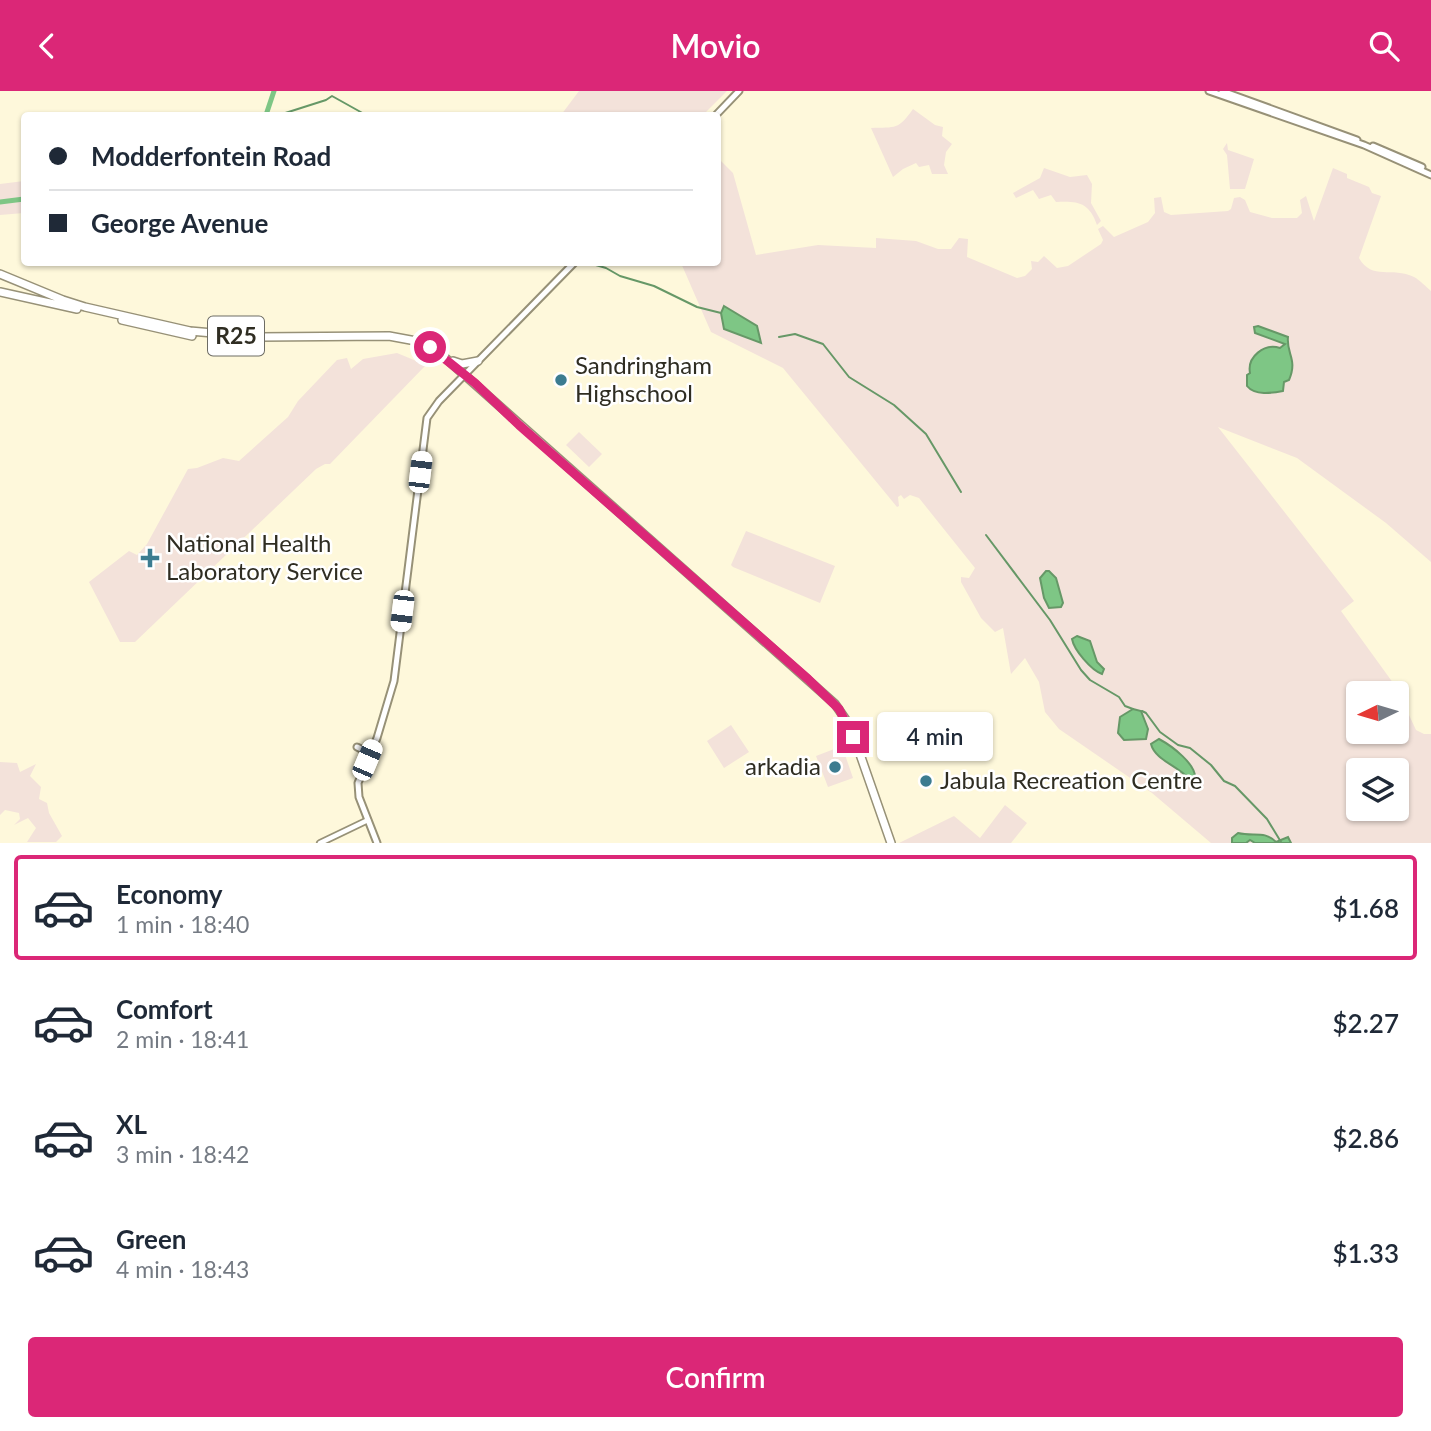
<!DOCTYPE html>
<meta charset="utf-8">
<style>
body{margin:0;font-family:Lato,sans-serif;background:#f2f2f3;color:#1f2937;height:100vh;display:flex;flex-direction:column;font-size:26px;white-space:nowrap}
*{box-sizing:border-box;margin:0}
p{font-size:23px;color:#747a83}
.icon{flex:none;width:38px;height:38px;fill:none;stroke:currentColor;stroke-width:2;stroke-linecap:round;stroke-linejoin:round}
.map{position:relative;height:752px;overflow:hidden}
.drawer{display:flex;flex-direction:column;background:#fff;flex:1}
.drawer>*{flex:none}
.hud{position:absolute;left:21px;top:21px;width:700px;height:154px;border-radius:7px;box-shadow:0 2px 5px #0004;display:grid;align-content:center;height:154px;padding:0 28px;background:#fff}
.needle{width:46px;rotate:265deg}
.controls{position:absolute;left:1346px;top:590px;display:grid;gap:14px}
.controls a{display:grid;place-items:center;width:63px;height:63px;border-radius:7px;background:#fff;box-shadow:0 2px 5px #0004;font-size:35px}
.end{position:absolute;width:32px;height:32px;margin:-16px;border:9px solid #db2777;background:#fff;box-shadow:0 0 0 4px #fff}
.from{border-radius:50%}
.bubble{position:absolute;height:49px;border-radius:7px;background:#fff;box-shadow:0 2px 5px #0004;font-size:23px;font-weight:600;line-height:49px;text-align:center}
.car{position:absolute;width:21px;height:42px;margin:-21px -10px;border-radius:9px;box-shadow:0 0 5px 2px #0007;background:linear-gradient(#fff 24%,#345 0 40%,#fff 0 76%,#345 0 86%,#fff 0)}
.hud b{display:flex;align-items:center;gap:24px;height:66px;font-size:26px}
.hud b+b{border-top:2px solid #e0e1e3}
.hud i{width:18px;height:18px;background:#1f2937}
ul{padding:12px 0 0;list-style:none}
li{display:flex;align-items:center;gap:21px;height:105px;margin:0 14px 10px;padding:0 14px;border:4px solid transparent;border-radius:7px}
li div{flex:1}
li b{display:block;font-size:26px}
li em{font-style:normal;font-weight:600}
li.selected{border-color:#db2777}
li>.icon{width:63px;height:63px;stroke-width:1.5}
.cta{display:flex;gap:14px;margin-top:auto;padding:14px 28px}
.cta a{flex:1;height:80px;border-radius:7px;background:#db2777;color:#fff;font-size:28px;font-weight:600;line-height:80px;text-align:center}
header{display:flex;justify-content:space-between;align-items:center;height:91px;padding:0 28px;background:#db2777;color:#fff;font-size:32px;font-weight:600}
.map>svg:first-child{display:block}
.green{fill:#f3e2da;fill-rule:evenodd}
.water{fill:#7ec685;stroke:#669867;stroke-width:2}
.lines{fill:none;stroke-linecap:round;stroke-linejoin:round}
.stream{stroke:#669867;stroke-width:2}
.river{stroke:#7ec685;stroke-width:5}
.tertiary-casing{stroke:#979177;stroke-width:8}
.secondary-casing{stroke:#979177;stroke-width:9}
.primary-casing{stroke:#979177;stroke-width:10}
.tertiary{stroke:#fff;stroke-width:4.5}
.secondary{stroke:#fff;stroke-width:5}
.primary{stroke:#fff;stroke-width:7}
.route{stroke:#db2777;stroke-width:9}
.poi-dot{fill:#3c7c90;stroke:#fff;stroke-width:2.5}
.labels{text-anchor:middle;stroke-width:5;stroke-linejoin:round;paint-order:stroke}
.shield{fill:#fff;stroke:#6d6c64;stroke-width:2}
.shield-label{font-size:23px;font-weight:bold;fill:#2f2d22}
.poi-label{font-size:24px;fill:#2f2d22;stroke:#fff;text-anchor:start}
</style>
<header><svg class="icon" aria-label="back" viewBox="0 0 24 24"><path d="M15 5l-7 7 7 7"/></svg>Movio<svg class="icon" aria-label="search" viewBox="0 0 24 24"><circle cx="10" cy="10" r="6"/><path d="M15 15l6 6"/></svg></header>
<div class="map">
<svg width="1431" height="752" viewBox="0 0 1431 752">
<rect width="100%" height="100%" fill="#fef8db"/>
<!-- green -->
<path class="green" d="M579 0H727L703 24H561Z
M913 18 935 34 943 36 942 45 952 53 946 61 944 74 948 83H932L929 74 919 76 916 72 903 78 893 86 871 37C896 36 898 39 913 18Z
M1227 52 1228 59 1254 68 1245 98H1230L1227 64 1223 58Z
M718 67 733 82 756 164 818 154 876 157V147L916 150 938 158H951L959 147 968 148 967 166 1017 187 1025 185 1032 178 1031 170 1038 171 1044 165 1057 177 1068 175 1101 153 1103 149 1098 138 1103 135 1114 146 1148 131 1155 122 1154 107 1161 106 1164 121 1171 124 1228 120 1231 118 1234 107 1240 106 1245 109 1250 121 1272 127H1297L1302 122 1300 109 1306 105 1314 130 1333 77 1347 83V87L1369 96 1372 102 1381 105 1359 167C1372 190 1392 175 1414 186 1420 189 1426 196 1431 200V471L1386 432 1297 367 1218 336 1354 510 1341 520 1396 596 1416 639 1424 643H1431V752H1211L1152 702 1059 638 1045 621 1039 591 1025 567 1011 583 1003 537 995 541 981 527 961 491V486L969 487 975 477 919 407 910 404 904 408 901 404 898 406 899 415 897 416 783 277 711 241 681 172H718ZM1358 602H1396V640H1358ZM1358 679H1396V718H1358Z
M1044 77 1070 86 1087 84 1092 93 1091 112 1101 130 1097 134C1089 111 1078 110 1056 111L1051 104 1039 108 1033 99 1016 107 1013 102 1040 87Z
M24 90V122L0 124V93Z
M397 262 426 274 330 373H325L316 378 135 551H120L89 491 129 460 137 464 147 453 188 378 197 377 223 367 239 370 288 326 298 310 337 269 347 267 351 278 363 268Z
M579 341 602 363 589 376 566 354Z
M746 440 835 475 820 512 733 476 731 474Z
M731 634 749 661 724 677 707 650Z
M842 655 853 687 828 696 816 665Z
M0 671 17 672 20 681 36 673 30 685 41 696 39 708 47 712 49 722 62 745 56 751H27L36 737 28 727 14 734 20 728 19 722 5 719 0 724Z
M1005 714 1027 732 1011 752H899L954 725 980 747Z"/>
<!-- water -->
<path class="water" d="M724 215 757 235 761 252 724 238 721 222Z
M1258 235 1288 246C1286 263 1298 268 1289 289L1284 291 1283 300C1272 302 1255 305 1247 295V284L1250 282C1247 266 1264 252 1280 257L1285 253 1255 242 1254 236Z
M1046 480H1049L1056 487 1063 512 1061 516 1049 517 1044 507 1040 487Z
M1077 545 1090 550 1097 571 1104 578 1102 583C1091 579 1074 559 1072 548Z
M1133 618 1141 620 1148 638 1146 648 1124 649 1118 642 1120 626Z
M1159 648C1172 655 1196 673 1195 687H1188C1178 675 1155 669 1151 653Z
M1238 742C1254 746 1264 739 1276 751L1288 746 1291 752H1255L1250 749 1246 752H1232V747Z"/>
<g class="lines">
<!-- stream -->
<path class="stream" d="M279 24 326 9 332 5 366 24
M589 172 606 177 620 185 654 195 697 216 721 222
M779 246 795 243 823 253 849 286 894 314 926 343 961 401
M986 444 1050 529 1081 579 1090 589 1119 606 1125 615 1133 618
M1142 620 1146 622 1160 641 1178 654 1190 657 1211 674 1224 690 1235 695 1267 728 1281 751"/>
<!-- river -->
<path class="river" d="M266 24 274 0
M0 111 24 108"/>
<!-- tertiary casing -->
<g class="tertiary-casing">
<path id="tertiary" d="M320 752 368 729"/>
</g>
<!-- secondary casing -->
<g class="secondary-casing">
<path id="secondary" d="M1209 0 1364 54 1431 84
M1222 0 1357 49
M716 24 739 0
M1373 55 1422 76
M357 656 363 659 367 669
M377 752 359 706 358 692 377 647 394 590 427 327 439 310 574 172"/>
</g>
<!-- primary casing -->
<g class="primary-casing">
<path id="primary" d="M0 183 63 209 85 216 190 240 259 246 389 245 416 250 442 264 835 613 846 629 854 646 891 752
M0 201 77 218
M122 229 192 245
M453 270 462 273 478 270"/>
</g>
<!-- tertiary -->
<use href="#tertiary" class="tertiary"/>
<!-- secondary -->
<use href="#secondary" class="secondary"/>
<!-- primary -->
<use href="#primary" class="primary"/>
</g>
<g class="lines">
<!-- route -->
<path class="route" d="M430 256 475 292 519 334 808 588 839 618 853 646"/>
</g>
<!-- markers -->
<g class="poi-dot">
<circle cx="561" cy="289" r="7"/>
<path d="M146.5 456.5h7v7h7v7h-7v7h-7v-7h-7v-7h7z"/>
<circle cx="835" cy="676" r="7"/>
<circle cx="926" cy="690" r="7"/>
</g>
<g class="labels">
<!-- shield labels -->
<rect class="shield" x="208" y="225.5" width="56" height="39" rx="5"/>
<g class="shield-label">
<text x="236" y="253">R25</text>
</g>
<!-- poi labels -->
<g class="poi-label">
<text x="575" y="283">Sandringham<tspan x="575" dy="28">Highschool</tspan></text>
<text x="166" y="461">National Health<tspan x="166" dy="28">Laboratory Service</tspan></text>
<text x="821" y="684" text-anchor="end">arkadia</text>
<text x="940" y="698">Jabula Recreation Centre</text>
</g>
</g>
</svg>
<div class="controls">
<a><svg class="needle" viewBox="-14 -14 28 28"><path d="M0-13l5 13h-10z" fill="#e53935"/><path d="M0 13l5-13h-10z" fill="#747a83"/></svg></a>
<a><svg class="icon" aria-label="layers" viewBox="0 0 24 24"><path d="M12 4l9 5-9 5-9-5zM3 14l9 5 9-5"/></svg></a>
</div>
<i class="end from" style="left:430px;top:256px"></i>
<i class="end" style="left:853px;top:646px"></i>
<div class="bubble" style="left:877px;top:621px;width:116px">4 min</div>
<i class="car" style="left:420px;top:381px;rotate:7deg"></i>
<i class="car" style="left:402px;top:520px;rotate:187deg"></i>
<i class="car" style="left:367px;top:669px;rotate:23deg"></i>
<div class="hud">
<b><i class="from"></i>Modderfontein Road</b>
<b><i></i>George Avenue</b>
</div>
</div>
<section class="drawer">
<ul>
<li class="selected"><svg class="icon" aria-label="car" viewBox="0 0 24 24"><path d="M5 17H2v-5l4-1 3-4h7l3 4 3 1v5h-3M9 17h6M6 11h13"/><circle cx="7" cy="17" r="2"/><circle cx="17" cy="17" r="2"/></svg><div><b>Economy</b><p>1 min · 18:40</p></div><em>$1.68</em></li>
<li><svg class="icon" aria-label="car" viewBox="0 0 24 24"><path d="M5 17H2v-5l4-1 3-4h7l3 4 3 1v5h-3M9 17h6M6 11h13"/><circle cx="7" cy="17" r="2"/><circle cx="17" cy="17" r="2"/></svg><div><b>Comfort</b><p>2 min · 18:41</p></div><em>$2.27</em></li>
<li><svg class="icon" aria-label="car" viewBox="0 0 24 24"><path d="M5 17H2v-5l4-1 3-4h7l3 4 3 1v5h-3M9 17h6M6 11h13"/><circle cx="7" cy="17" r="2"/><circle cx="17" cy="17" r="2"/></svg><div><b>XL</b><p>3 min · 18:42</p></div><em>$2.86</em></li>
<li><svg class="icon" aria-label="car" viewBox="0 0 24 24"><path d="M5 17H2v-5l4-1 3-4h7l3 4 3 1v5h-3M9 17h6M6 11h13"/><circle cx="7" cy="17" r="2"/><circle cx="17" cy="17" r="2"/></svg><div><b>Green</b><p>4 min · 18:43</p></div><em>$1.33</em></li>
</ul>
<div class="cta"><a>Confirm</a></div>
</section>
